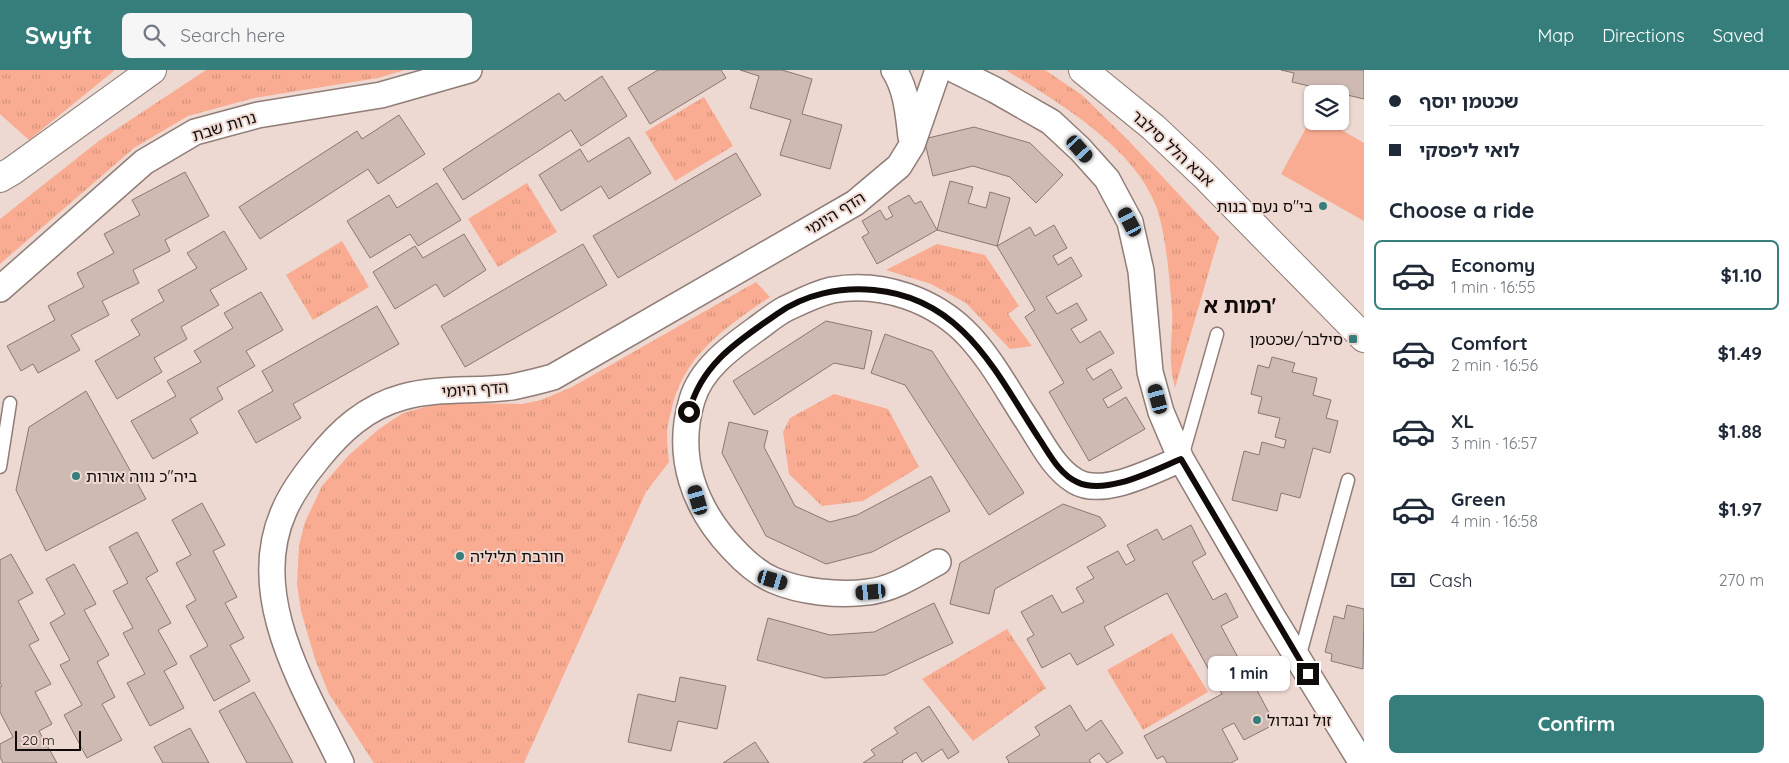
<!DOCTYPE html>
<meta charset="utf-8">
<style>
body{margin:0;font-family:Quicksand,"Noto Sans Hebrew",sans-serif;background:#f6f6f7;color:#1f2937;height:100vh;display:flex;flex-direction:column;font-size:19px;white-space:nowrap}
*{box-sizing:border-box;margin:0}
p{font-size:16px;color:#747a83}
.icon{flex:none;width:28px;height:28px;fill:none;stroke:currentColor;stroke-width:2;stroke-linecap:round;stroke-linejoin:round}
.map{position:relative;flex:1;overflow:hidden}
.drawer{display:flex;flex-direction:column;background:#fff;width:425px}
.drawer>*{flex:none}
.guide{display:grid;align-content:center;height:110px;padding:0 25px;background:#fff}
.fabs{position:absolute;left:1304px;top:15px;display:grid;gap:10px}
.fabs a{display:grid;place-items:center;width:45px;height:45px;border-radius:8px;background:#fff;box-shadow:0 1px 4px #0004;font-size:25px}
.scale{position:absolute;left:15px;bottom:12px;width:66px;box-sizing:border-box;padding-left:5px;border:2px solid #100a08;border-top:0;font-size:14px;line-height:18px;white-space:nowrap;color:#100a08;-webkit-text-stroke:4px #eed9d2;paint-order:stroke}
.end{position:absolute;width:22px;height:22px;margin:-11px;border:6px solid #100a08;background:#fff;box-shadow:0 0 0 2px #fff}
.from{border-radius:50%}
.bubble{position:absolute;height:35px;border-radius:8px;background:#fff;box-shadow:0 1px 4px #0004;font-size:16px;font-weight:800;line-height:35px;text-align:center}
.car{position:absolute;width:15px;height:30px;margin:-15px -8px;border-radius:6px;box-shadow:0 0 4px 1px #0007;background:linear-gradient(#222 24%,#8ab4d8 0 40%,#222 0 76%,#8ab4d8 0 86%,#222 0)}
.guide b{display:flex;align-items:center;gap:18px;height:48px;font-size:19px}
.guide b+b{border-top:1px solid #e0e1e3}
.guide i{width:12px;height:12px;background:#1f2937}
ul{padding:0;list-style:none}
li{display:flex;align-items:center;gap:15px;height:70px;margin:0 10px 8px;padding:0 15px;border:2px solid transparent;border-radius:8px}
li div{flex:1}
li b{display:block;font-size:19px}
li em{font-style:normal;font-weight:800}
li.current{border-color:#367e7b}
li>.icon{width:45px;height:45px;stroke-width:1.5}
h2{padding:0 25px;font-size:22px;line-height:60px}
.pay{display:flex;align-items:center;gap:12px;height:55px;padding:0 25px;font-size:19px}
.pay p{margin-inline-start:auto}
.cta{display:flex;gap:10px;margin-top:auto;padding:10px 25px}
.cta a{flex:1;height:58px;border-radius:8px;background:#367e7b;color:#fff;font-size:20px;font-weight:800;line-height:58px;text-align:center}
header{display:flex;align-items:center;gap:30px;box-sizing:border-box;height:70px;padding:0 25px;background:#367e7b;color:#fff}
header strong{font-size:24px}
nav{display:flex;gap:28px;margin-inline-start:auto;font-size:18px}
.search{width:350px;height:45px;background:#f6f6f7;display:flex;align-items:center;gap:12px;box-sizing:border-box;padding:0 18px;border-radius:8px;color:#747a83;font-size:19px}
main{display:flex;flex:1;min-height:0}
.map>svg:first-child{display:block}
.grass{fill:url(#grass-tufts)}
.pitch{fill:#f9ac91}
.building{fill:#cebab3;stroke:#8a7770}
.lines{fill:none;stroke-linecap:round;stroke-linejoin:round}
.service-casing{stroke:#907d77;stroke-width:15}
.minor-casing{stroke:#907d77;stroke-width:28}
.tertiary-casing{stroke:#907d77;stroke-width:30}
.service{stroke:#fff;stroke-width:12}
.minor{stroke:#fff;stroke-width:25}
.tertiary{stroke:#fff;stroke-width:28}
.route{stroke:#100a08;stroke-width:6}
.poi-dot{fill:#367e7b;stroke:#eed9d2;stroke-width:2}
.labels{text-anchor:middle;stroke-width:4;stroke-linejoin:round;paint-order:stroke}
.street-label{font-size:16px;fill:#100a08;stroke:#eed9d2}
.poi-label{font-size:16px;fill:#100a08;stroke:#eed9d2;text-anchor:start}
.district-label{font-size:21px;font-weight:bold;fill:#100a08;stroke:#eed9d2}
</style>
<header>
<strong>Swyft</strong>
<div class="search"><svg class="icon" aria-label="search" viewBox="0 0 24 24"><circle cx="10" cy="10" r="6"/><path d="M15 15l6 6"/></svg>Search here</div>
<nav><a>Map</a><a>Directions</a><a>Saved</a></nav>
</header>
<main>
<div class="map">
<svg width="1364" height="693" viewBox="0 0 1364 693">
<defs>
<pattern id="grass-tufts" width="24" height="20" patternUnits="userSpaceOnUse" patternTransform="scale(1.25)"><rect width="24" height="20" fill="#f9ac91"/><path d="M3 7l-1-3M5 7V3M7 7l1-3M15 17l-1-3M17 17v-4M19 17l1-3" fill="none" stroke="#d4937c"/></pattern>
</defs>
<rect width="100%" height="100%" fill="#eed9d2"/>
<!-- grass -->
<path class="grass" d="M0 0H115L29 70 0 44Z
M206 0H405L378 8 254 28 188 46 134 78 0 194V149L100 70Z
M1006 0H1045L1082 25 1128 70 1219 167 1175 318C1173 309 1171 300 1171 292 1170 275 1173 258 1172 242 1170 212 1166 163 1156 136 1134 77 1058 32 1006 0Z
M704 27 733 76 675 111 645 62Z
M527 113 557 162 498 197 468 149Z
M342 171 369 217 313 250 286 205Z
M937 174 985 185 1019 236 1008 244 1032 276 1010 279 966 233 931 214 886 200Z
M756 212 770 227C726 257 682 286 671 342 669 349 667 357 667 365 667 374 668 383 669 392L646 422 524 693H374L329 624 315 589 301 541 297 514 299 475 305 452 322 416 349 385 379 359 403 343 425 337 448 333 522 334 541 330 572 317Z
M834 324 888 339 919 397 863 431 822 436 789 404 783 362 790 348Z
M1007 559 1046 618 973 671 922 609Z
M1172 563 1208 622 1143 660 1107 600Z"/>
<!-- pitch -->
<path class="pitch" d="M1312 47V51H1326L1364 73V151L1281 104Z"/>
<!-- building -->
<path class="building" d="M658 0H721L726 8 650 54 628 18Z
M740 0H782L812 9 802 44 842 55 830 99 780 85 791 50 750 38 759 6Z
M1281 0H1364V29L1292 12 1294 3Z
M602 6 627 46 581 76 571 60 463 130 443 99 559 23 565 31Z
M399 45 425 84 378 114 368 99 260 169 239 137 357 61 362 69Z
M974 57 1030 73 1063 105 1036 133 1010 107 973 96 933 106 924 69Z
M629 67 651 103 609 129 601 116 561 141 539 105 580 79 588 92Z
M736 83 761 125 618 208 593 166Z
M185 102 209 146 165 170 170 181 133 200 139 213 102 231 109 245 71 265 80 280 38 303 33 294 21 301 7 276 55 250 48 236 84 217 77 203 114 183 104 164 140 145 132 130Z
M950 111 973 117 968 133 986 138 990 122 1010 128 997 176 937 160Z
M437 113 461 150 418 176 410 164 370 188 347 151 389 125 397 138Z
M909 125 915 134 921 131 937 160 877 194 862 167 869 163 862 151 880 140 886 150 893 146 888 137Z
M1054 155 1067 178 1053 186 1058 195 1071 187 1082 206 1046 227 1057 244 1077 233 1087 250 1071 259 1080 273 1100 261 1114 283 1086 299 1093 310 1111 299 1122 318 1103 329 1108 338 1126 327 1145 359 1089 391 1049 322 1064 313 1025 247 1035 240 997 176 1030 157 1035 166Z
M224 161 247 199 210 220 219 235 181 257 187 269 154 288 162 302 117 329 95 291 140 265 131 250 164 231 158 220 197 198 187 183Z
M464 164 486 200 444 227 436 214 395 239 373 202 415 176 423 188Z
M583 174 607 215 465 297 441 256Z
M261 222 283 260 246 281 255 296 217 318 223 329 190 349 198 363 153 389 131 351 176 326 167 311 201 292 194 281 233 258 224 243Z
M377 236 399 274 293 334 301 348 256 373 238 341 273 321 262 301Z
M826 251 872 261 864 299 834 293 754 345 733 311Z
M885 264 932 281 1024 423 989 445 905 315 871 303Z
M1272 287 1295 293 1292 302 1317 308 1313 325 1331 330 1326 348 1338 351 1330 383 1313 378 1300 428 1281 423 1277 441 1232 430 1244 381 1259 385 1262 372 1284 378 1286 370 1275 367 1280 348 1258 343 1262 327 1251 324 1258 295 1269 298Z
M86 321 146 429 46 481 16 420 29 357Z
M729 352 768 361 764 377 795 436 830 452 857 445 931 406 950 441 872 482 826 494 766 466 722 383Z
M202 433 225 475 213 481 237 527 225 533 244 568 230 575 250 611 214 631 190 586 208 576 186 536 196 530 176 493 191 485 172 450Z
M1063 434 1100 447 1106 456 995 519 989 544 950 534 960 493Z
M1191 455 1206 484 1192 492 1213 530 1226 523 1238 547 1221 556 1242 595 1255 588 1264 604 1252 611 1275 654 1244 670 1234 653 1222 659 1238 689 1231 693H1167L1163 686 1157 689 1144 666 1222 624 1167 523 1104 557 1114 575 1077 595 1070 583 1042 598 1027 569 1034 565 1021 542 1052 525 1062 543 1084 532 1076 518 1094 508 1087 497 1118 481 1126 495 1135 490 1127 475 1157 459 1163 470Z
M137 462 158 501 146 508 171 553 158 560 177 594 164 601 184 638 150 656 127 613 145 604 123 563 133 558 113 521 128 513 109 477Z
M11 484 33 523 18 531 39 570 29 575 51 614 35 622 52 654 39 661 57 693H3L0 687V674L13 667 0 642V617L2 616 0 613V490Z
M74 494 96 534 84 540 109 585 97 592 115 627 102 634 122 670 87 688 64 645 82 635 60 595 70 590 50 553 65 544 46 509Z
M934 533 953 573 885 605 825 608 757 590 768 548 830 565 874 562Z
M1347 535 1364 539 1363 599 1331 591 1332 584 1325 582 1334 546 1344 549Z
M680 607 726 616 717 659 678 651 671 681 628 672 638 624 675 632Z
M254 622 273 656 293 693H247L219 641Z
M1070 635 1086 661 1101 650 1123 683 1107 693 1099 683 1089 690 1091 693H1008L1009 692 1006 687 1040 665 1035 657Z
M929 636 959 682 948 689 942 679 922 692 916 682 902 691 903 693H863L875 685 871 680 898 663 894 658Z
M190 658 209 693H163L154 677Z
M755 672 769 693H723Z"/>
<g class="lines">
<!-- service casing -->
<g class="service-casing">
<path id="service" d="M1182 387 1217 264
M0 397 10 333
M1299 588 1348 410"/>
</g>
<!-- minor casing -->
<g class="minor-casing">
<path id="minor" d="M894 0C907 21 908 43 911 67
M955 0 995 20 1051 52 1080 79 1107 109 1130 152 1141 201 1150 302 1161 342 1181 389 1272 546 1362 693
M0 219 144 92 195 62 258 45 381 25 469 0
M938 492C916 504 894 519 868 522 840 526 800 522 773 510 757 503 745 492 733 479 694 438 675 386 692 330 701 299 730 278 755 260 765 253 774 245 785 239 800 232 815 224 832 220 882 211 936 230 970 267 992 291 1008 321 1025 347 1040 369 1052 397 1075 411 1103 428 1154 400 1181 389
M341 693C305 618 246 526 284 441 292 422 304 406 317 390 340 361 366 337 403 327 439 317 476 322 512 317 526 314 539 311 553 307L855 133 899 96 912 75 938 0"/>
</g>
<!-- tertiary casing -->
<g class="tertiary-casing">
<path id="tertiary" d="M1083 0 1153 57 1204 105 1364 268
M0 108 12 101 152 0"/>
</g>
<!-- service -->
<use href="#service" class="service"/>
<!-- minor -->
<use href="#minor" class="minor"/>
<!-- tertiary -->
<use href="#tertiary" class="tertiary"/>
</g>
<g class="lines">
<!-- route -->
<path class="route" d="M689 342C701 294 738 271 777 244 805 224 840 217 874 220 962 228 995 301 1038 367 1049 383 1059 404 1077 412 1106 426 1154 400 1181 389L1308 604"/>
</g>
<!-- markers -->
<g class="poi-dot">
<circle cx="1323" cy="136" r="5"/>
<rect x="1348" y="264" width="10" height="10" rx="2.5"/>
<circle cx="76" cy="406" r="5"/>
<circle cx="460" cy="486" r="5"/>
<circle cx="1257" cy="650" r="5"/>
</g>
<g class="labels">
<!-- street labels -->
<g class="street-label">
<text transform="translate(224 56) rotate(-17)" y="6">נרות שבת</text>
<text transform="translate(1173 78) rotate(42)" y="6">אבא הלל סילבר</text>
<text transform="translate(835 143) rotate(-32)" y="6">הדף היומי</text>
<text transform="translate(475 319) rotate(-4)" y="6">הדף היומי</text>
</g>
<!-- poi labels -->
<g class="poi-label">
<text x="1313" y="142" text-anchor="end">בי"ס נעם בנות</text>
<text x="1343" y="275" text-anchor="end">סילבר/שכטמן</text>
<text x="86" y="412">ביה"כ נווה אורות</text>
<text x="470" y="492">חורבת תליליה</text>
<text x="1267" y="656">זול ובגדול</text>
</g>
<!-- district labels -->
<g class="district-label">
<text x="1240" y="243">רמות א'</text>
</g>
</g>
</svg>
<div class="fabs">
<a><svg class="icon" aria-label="layers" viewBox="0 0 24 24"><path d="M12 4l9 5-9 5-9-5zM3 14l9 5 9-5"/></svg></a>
</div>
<div class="scale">20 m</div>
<i class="end from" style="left:689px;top:342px"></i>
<i class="end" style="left:1308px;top:604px"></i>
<div class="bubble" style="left:1208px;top:586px;width:82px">1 min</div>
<i class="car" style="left:1080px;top:79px;rotate:138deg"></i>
<i class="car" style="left:1130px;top:152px;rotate:332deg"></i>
<i class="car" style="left:1158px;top:329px;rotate:345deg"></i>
<i class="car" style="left:698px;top:430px;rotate:344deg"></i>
<i class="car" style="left:773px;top:510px;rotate:106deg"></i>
<i class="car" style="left:871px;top:522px;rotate:265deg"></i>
</div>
<section class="drawer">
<div class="guide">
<b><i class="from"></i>שכטמן יוסף</b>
<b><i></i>לואי ליפסקי</b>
</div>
<h2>Choose a ride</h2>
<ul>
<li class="current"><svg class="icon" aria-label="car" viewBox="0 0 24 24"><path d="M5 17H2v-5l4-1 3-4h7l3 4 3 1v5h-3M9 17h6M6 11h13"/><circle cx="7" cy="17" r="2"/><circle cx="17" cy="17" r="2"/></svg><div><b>Economy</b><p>1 min · 16:55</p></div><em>$1.10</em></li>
<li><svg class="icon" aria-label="car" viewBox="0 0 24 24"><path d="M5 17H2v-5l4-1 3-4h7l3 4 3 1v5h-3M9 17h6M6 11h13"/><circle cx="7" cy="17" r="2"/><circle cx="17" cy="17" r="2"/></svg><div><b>Comfort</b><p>2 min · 16:56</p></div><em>$1.49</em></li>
<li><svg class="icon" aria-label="car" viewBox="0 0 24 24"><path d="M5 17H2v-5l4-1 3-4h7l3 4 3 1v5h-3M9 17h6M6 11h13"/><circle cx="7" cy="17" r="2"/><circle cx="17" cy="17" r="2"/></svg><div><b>XL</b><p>3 min · 16:57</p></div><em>$1.88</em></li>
<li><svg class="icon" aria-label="car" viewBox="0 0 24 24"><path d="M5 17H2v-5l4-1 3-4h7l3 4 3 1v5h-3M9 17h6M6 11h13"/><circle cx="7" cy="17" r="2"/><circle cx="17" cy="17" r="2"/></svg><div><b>Green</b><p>4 min · 16:58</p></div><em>$1.97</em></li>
</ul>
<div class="pay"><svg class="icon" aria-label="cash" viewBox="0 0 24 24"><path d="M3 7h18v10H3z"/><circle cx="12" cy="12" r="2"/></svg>Cash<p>270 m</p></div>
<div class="cta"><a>Confirm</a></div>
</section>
</main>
